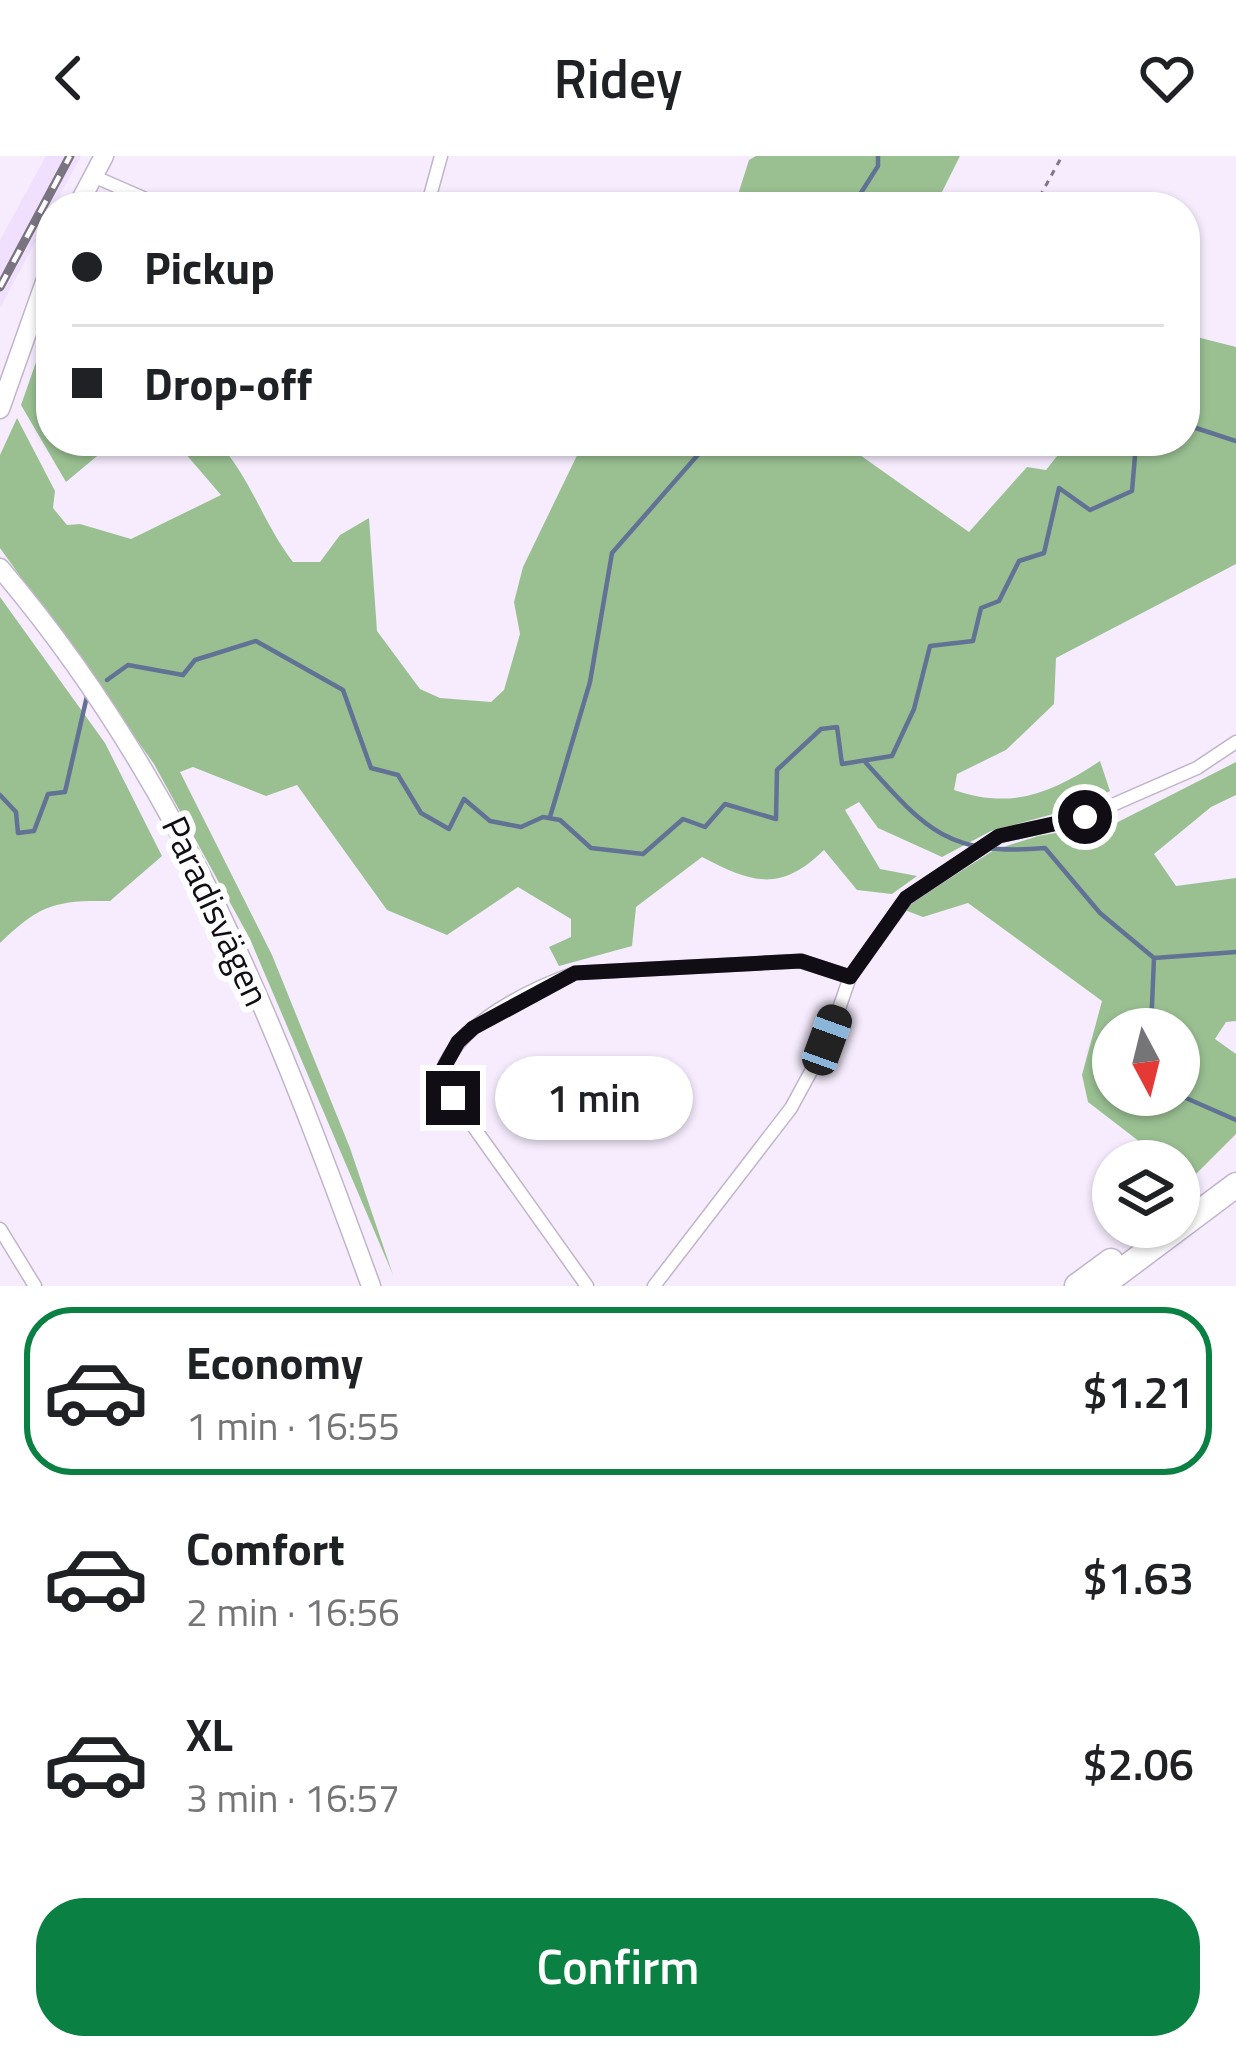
<!DOCTYPE html>
<meta charset="utf-8">
<style>
body{margin:0;font-family:"Titillium Web",sans-serif;background:#f2f2f2;color:#202124;height:100vh;display:flex;flex-direction:column;font-size:45px;white-space:nowrap}
*{box-sizing:border-box;margin:0}
p{font-size:39px;color:#757577}
.icon{flex:none;width:66px;height:66px;fill:none;stroke:currentColor;stroke-width:2;stroke-linecap:round;stroke-linejoin:round}
.map{position:relative;height:1130px;overflow:hidden}
.panel{display:flex;flex-direction:column;background:#fff;flex:1}
.panel>*{flex:none}
.guide{position:absolute;left:36px;top:36px;width:1164px;height:264px;border-radius:48px;box-shadow:0 3px 9px #0004;display:grid;align-content:center;height:264px;padding:0 36px;background:#fff}
.needle{width:78px;rotate:173deg}
.controls{position:absolute;left:1092px;top:852px;display:grid;gap:24px}
.controls a{display:grid;place-items:center;width:108px;height:108px;border-radius:50%;background:#fff;box-shadow:0 3px 9px #0004;font-size:60px}
.end{position:absolute;width:54px;height:54px;margin:-27px;border:15px solid #110d15;background:#fff;box-shadow:0 0 0 6px #fff}
.from{border-radius:50%}
.bubble{position:absolute;height:84px;border-radius:42px;background:#fff;box-shadow:0 3px 9px #0004;font-size:39px;font-weight:600;line-height:84px;text-align:center}
.car{position:absolute;width:36px;height:72px;margin:-36px -18px;border-radius:15px;box-shadow:0 0 9px 3px #0007;background:linear-gradient(#222 24%,#8ab4d8 0 40%,#222 0 76%,#8ab4d8 0 86%,#222 0)}
.guide b{display:flex;align-items:center;gap:42px;height:114px;font-size:45px}
.guide b+b{border-top:3px solid #e0e0e0}
.guide i{width:30px;height:30px;background:#202124}
ul{padding:21px 0 0;list-style:none}
li{display:flex;align-items:center;gap:36px;height:168px;margin:0 24px 18px;padding:0 12px;border:6px solid transparent;border-radius:48px}
li div{flex:1}
li b{display:block;font-size:45px}
li em{font-style:normal;font-weight:600}
li.on{border-color:#0b8043}
li>.icon{width:108px;height:108px;stroke-width:1.5}
.action{display:flex;gap:24px;margin-top:auto;padding:24px 36px}
.action a{flex:1;height:138px;border-radius:48px;background:#0b8043;color:#fff;font-size:48px;font-weight:600;line-height:138px;text-align:center}
header{display:flex;justify-content:space-between;align-items:center;height:156px;padding:0 36px;background:#fff;font-size:54px;font-weight:600}
.map>svg:first-child{display:block}
.built{fill:#f0e0fe}
.forest{fill:#9ac092;fill-rule:evenodd}
.lines{fill:none;stroke-linecap:round;stroke-linejoin:round}
.stream{stroke:#627295;stroke-width:4.5}
.street-casing{stroke:#c0b4ca;stroke-width:15}
.secondary-casing{stroke:#c0b4ca;stroke-width:21}
.highway-casing{stroke:#c0b4ca;stroke-width:27}
.path{stroke:#807985;stroke-width:3;stroke-dasharray:6 6;stroke-linecap:butt}
.street{stroke:#fff;stroke-width:12}
.secondary{stroke:#fff;stroke-width:18}
.highway{stroke:#fff;stroke-width:24}
.rail-casing{stroke:#7a7380;stroke-width:9}
.rail{stroke:#fdfdfd;stroke-width:4.5;stroke-dasharray:14;stroke-linecap:butt}
.route{stroke:#110d15;stroke-width:15}
.labels{text-anchor:middle;stroke-width:12;stroke-linejoin:round;paint-order:stroke}
.street-label{font-size:36px;fill:#110d15;stroke:#fdfdfd}
</style>
<header><svg class="icon" aria-label="back" viewBox="0 0 24 24"><path d="M15 5l-7 7 7 7"/></svg>Ridey<svg class="icon" aria-label="heart" viewBox="0 0 24 24"><path d="M12 20l-8-8c-3-5 5-10 8-4 3-6 11-1 8 4z"/></svg></header>
<div class="map">
<svg width="1236" height="1130" viewBox="0 0 1236 1130">
<rect width="100%" height="100%" fill="#f6ecfe"/>
<!-- built -->
<path class="built" d="M46 0H81L0 152V84Z"/>
<!-- forest -->
<path class="forest" d="M756 0H960L938 44 925 51H734L749 4Z
M47 175 51 285H115L66 326 21 249Z
M1185 178 1236 191V408L1056 502 1054 548 1006 594 957 618 954 634C1011 654 1052 637 1100 605L1110 635 1079 651 991 675 942 701 878 672 859 646 845 654 880 713 917 720 892 738 857 734 824 694C780 737 752 727 702 701L636 751 632 790 559 810 549 791 571 781V763L518 731 447 779 387 754 297 629 266 640 193 611 180 616 272 799 350 992 393 1119 250 783 154 608 0 392V299L17 262 55 335 53 352 67 369 80 368 131 383 221 339 184 296 159 300 148 285H217C251 322 263 367 293 406H320L340 379 369 362 377 475 420 533 440 542 491 546 504 534 520 478 514 446 523 411 584 285H840L969 376 1027 311 1046 314 1069 285H1185Z
M0 441 105 587 162 700 110 745C55 744 39 749 0 787Z
M1236 606V639L1211 651 1154 698 1176 730 1236 722V865L1226 866 1215 883 1236 898V978L1179 1035V1005H1152L1153 996 1088 946 1082 919 1102 845 968 747 923 761 902 753 994 694 1038 680 1118 666ZM1113 873H1179V939H1113Z"/>
<g class="lines">
<!-- stream -->
<path class="stream" d="M852 51 878 10V0
M1185 275 1196 272 1236 285
M107 524 128 509 183 519 195 504 256 485 343 534 371 612 398 619 421 657 449 673 464 643 490 665 521 671 543 661 560 664 591 692 643 698 683 663 705 671 725 648 776 663 777 614 821 573 837 571 842 608 892 600 914 553 930 490 973 485 981 452 999 445 1019 405 1044 397 1059 332 1090 354 1132 335 1136 288 1148 285
M866 607C927 675 949 700 1045 692L1100 757 1154 802 1236 796
M0 639 16 656 18 677 34 675 48 638 65 636 87 540
M550 661 590 526 612 397 710 285
M1151 873 1154 802
M1179 939 1236 964"/>
<!-- street casing -->
<g class="street-casing">
<path id="street" d="M93 20 164 51
M427 51 441 0
M0 1073 35 1130
M587 1130 453 942 443 913C461 866 530 833 575 817L801 805 850 821
M654 1130 791 952 828 884 850 821 906 743 999 680 1085 661 1197 612 1236 586"/>
</g>
<!-- secondary casing -->
<g class="secondary-casing">
<path id="secondary" d="M77 51 104 0
M0 253 51 109
M0 412C182 626 276 869 371 1130"/>
</g>
<!-- highway casing -->
<g class="highway-casing">
<path id="highway" d="M1077 1130 1111 1105
M1101 1130 1236 1029"/>
</g>
<!-- path -->
<path class="path" d="M1034 51 1062 0"/>
<!-- street -->
<use href="#street" class="street"/>
<!-- secondary -->
<use href="#secondary" class="secondary"/>
<!-- highway -->
<use href="#highway" class="highway"/>
<!-- rail casing -->
<g class="rail-casing">
<path id="rail" d="M0 131 70 0"/>
</g>
<!-- rail -->
<use href="#rail" class="rail"/>
</g>
<g class="lines">
<!-- route -->
<path class="route" d="M453 942 443 913 458 886 473 872 575 817 801 805 850 821 906 742 999 680 1085 661"/>
</g>
<g class="labels">
<!-- street labels -->
<g class="street-label">
<text transform="translate(216 755) rotate(65)" y="13">Paradisvägen</text>
</g>
</g>
</svg>
<div class="controls">
<a><svg class="needle" viewBox="-14 -14 28 28"><path d="M0-13l5 13h-10z" fill="#e53935"/><path d="M0 13l5-13h-10z" fill="#757577"/></svg></a>
<a><svg class="icon" aria-label="layers" viewBox="0 0 24 24"><path d="M12 4l9 5-9 5-9-5zM3 14l9 5 9-5"/></svg></a>
</div>
<i class="end from" style="left:1085px;top:661px"></i>
<i class="end" style="left:453px;top:942px"></i>
<div class="bubble" style="left:495px;top:900px;width:198px">1 min</div>
<i class="car" style="left:827px;top:884px;rotate:20deg"></i>
<div class="guide">
<b><i class="from"></i>Pickup</b>
<b><i></i>Drop-off</b>
</div>
</div>
<section class="panel">
<ul>
<li class="on"><svg class="icon" aria-label="car" viewBox="0 0 24 24"><path d="M5 17H2v-5l4-1 3-4h7l3 4 3 1v5h-3M9 17h6M6 11h13"/><circle cx="7" cy="17" r="2"/><circle cx="17" cy="17" r="2"/></svg><div><b>Economy</b><p>1 min · 16:55</p></div><em>$1.21</em></li>
<li><svg class="icon" aria-label="car" viewBox="0 0 24 24"><path d="M5 17H2v-5l4-1 3-4h7l3 4 3 1v5h-3M9 17h6M6 11h13"/><circle cx="7" cy="17" r="2"/><circle cx="17" cy="17" r="2"/></svg><div><b>Comfort</b><p>2 min · 16:56</p></div><em>$1.63</em></li>
<li><svg class="icon" aria-label="car" viewBox="0 0 24 24"><path d="M5 17H2v-5l4-1 3-4h7l3 4 3 1v5h-3M9 17h6M6 11h13"/><circle cx="7" cy="17" r="2"/><circle cx="17" cy="17" r="2"/></svg><div><b>XL</b><p>3 min · 16:57</p></div><em>$2.06</em></li>
</ul>
<div class="action"><a>Confirm</a></div>
</section>
